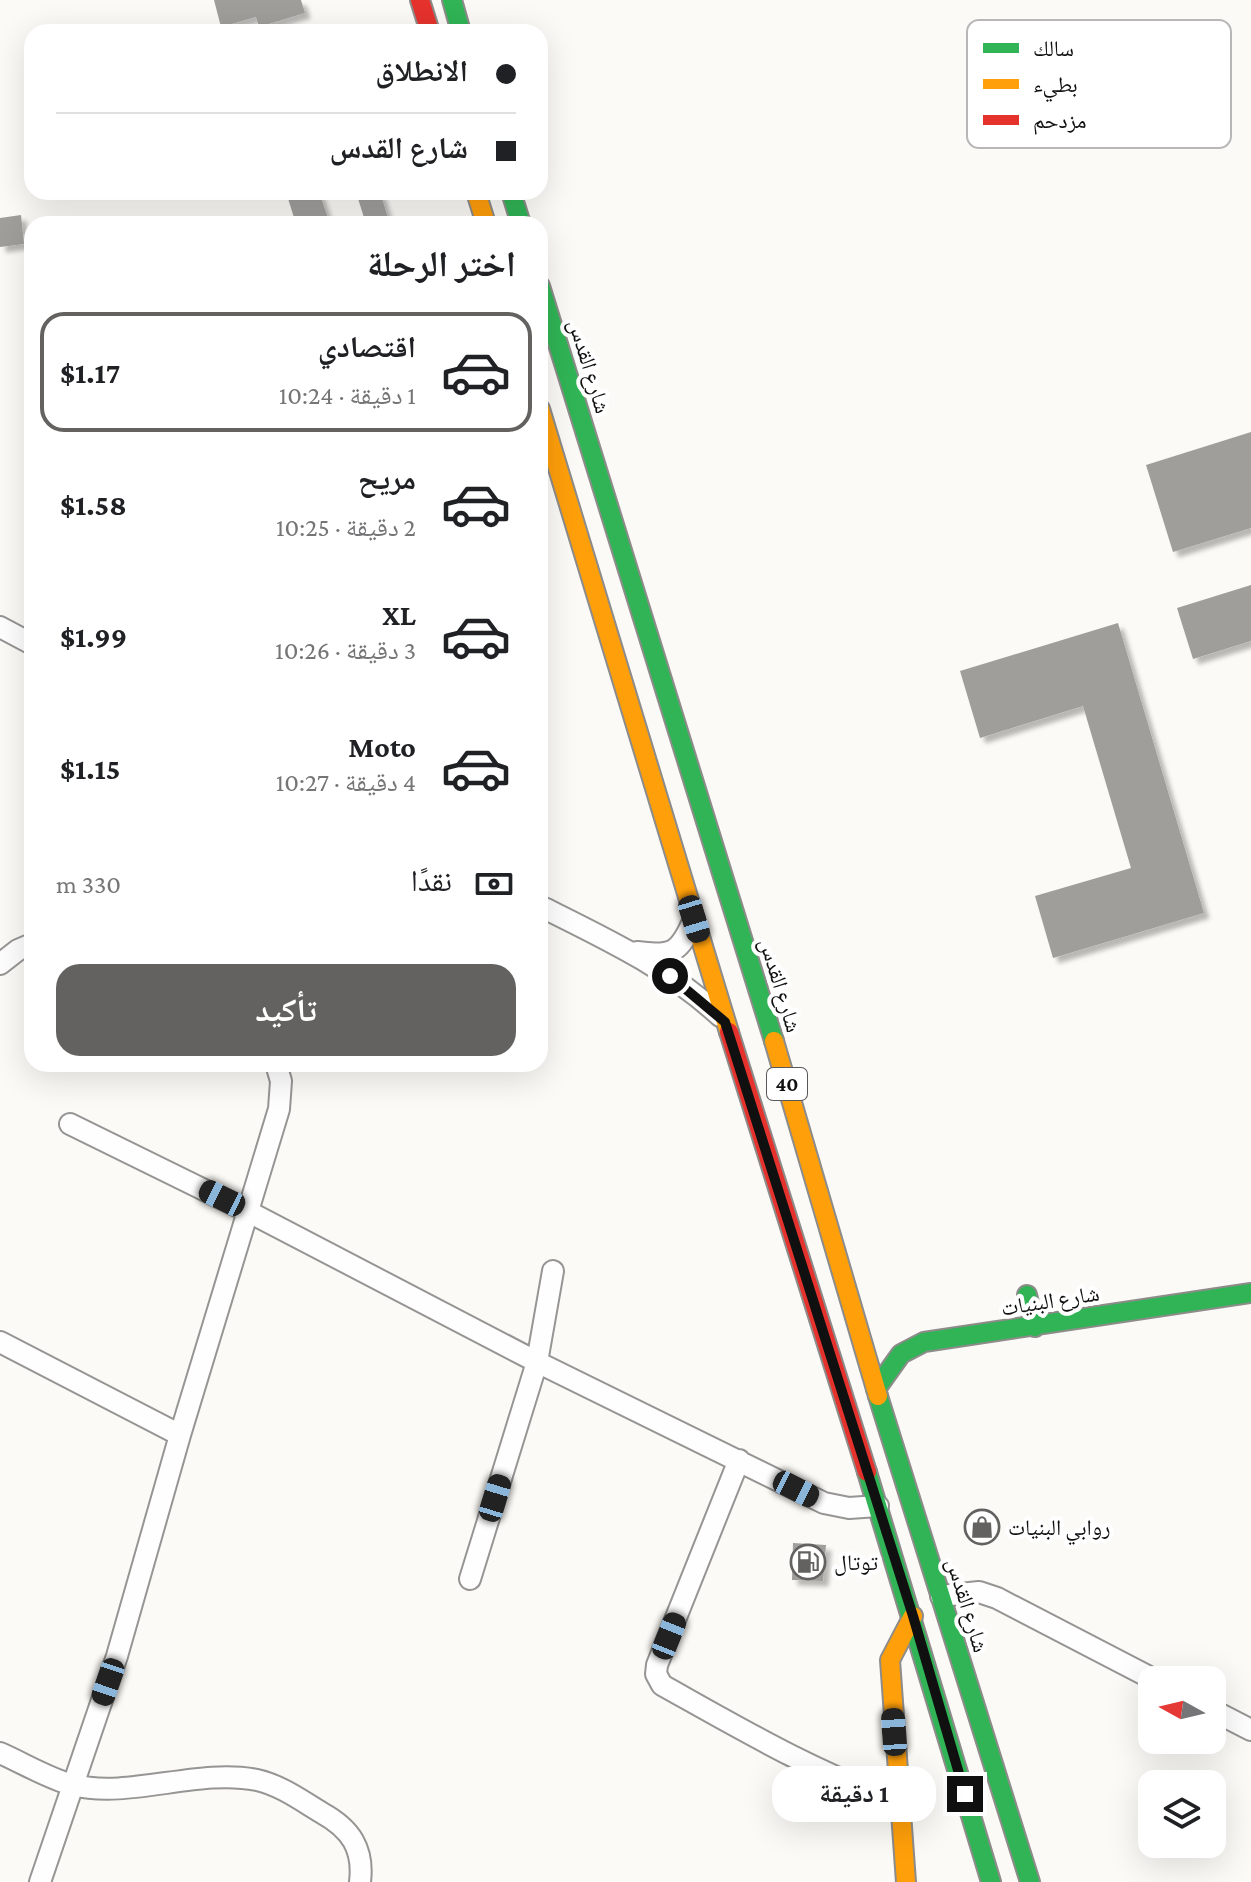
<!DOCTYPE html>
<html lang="ar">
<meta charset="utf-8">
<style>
body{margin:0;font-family:"Crimson Pro","Noto Naskh Arabic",serif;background:#f6f6f6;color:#202124;direction:rtl;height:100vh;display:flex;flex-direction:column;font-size:30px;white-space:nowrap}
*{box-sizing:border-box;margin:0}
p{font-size:26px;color:#757577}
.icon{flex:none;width:44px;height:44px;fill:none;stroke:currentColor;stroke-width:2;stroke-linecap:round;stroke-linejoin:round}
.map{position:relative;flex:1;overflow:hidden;direction:ltr}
.side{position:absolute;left:24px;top:216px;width:524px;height:856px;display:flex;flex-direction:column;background:#fff;border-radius:24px;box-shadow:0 8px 32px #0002;direction:rtl}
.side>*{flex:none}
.hud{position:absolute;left:24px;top:24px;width:524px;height:176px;border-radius:24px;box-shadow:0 8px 32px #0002;direction:rtl;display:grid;align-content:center;height:176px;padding:0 32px;background:#fff}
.needle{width:52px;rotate:278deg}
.fabs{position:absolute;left:1138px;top:1666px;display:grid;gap:16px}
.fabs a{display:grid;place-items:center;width:88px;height:88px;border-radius:16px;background:#fff;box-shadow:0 8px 32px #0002;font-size:40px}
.end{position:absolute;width:36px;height:36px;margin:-18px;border:10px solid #101010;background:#fff;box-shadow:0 0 0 4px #fff}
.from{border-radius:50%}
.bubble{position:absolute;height:56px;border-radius:24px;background:#fff;box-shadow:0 8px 32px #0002;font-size:26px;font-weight:700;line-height:56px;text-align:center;direction:rtl}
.car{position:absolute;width:24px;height:48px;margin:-24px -12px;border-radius:10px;box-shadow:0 0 6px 2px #0007;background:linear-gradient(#222 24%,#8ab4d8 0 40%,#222 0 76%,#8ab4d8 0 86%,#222 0)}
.hud b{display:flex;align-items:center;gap:28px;height:76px;font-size:30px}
.hud b+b{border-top:2px solid #e0e0e0}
.hud i{width:20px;height:20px;background:#202124}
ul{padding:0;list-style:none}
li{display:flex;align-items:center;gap:24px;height:120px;margin:0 16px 12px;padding:0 16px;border:4px solid transparent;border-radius:24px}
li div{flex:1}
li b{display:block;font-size:30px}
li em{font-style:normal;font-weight:700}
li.active{border-color:#636260}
li>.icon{width:72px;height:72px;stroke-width:1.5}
h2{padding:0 32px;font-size:36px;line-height:96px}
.pay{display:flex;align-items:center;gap:20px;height:88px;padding:0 32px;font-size:30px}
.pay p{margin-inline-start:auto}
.button{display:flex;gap:16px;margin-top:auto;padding:16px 32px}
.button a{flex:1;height:92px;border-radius:24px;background:#636260;color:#fff;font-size:32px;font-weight:700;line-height:92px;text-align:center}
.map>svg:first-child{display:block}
.building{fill:#a09e9b;filter:url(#shadow)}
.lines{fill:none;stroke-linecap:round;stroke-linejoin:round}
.street-casing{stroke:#969594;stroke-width:24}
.fast-casing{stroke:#8d8c8a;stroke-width:22}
.slow-casing{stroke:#8d8c8a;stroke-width:22}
.jam-casing{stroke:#8d8c8a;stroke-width:22}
.street{stroke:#fffefe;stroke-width:20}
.fast{stroke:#30b455;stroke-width:18}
.slow{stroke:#ff9f0a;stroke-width:18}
.jam{stroke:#e5322d;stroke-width:18}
.route{stroke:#101010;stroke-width:10}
.labels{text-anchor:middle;stroke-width:8;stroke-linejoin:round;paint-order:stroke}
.shield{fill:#fff;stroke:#585858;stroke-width:2}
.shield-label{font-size:20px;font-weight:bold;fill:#101010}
.street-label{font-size:22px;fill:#101010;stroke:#fff}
.poi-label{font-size:22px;fill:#101010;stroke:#fff;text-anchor:start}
.key{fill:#fff;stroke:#b7b7b7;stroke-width:2}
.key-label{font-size:22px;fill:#101010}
</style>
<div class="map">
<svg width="1251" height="1882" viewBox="0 0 1251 1882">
<defs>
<filter id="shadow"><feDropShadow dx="5.5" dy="5.5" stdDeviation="2" flood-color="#0004"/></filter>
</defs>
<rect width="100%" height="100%" fill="#fcfaf6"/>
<!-- building -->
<path class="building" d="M214 0H301L305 13 259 27 256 17 221 27Z
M286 192H319L330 224H296Z
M356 192H380L390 224H366Z
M21 215 24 244 0 247V218Z
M1251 432V528L1173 552 1146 465Z
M1251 585V641L1193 659 1177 608Z
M1118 623 1204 913 1053 958 1035 896 1131 868 1083 706 980 738 960 671Z
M793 1543 826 1545 823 1581 792 1580Z"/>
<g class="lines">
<!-- street casing -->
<g class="street-casing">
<path id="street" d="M0 627 32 644
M540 906C604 938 667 967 720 1016
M637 952C673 957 680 952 694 919
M0 964 18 950 32 944
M70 1124 247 1211 537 1362 824 1503 849 1508 878 1506
M0 1342 180 1435
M739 1460 657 1665 656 1674 662 1685C739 1728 815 1773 899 1802
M470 1579 537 1362 553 1271
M941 1596 979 1592 997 1598 1155 1680
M1212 1710 1251 1730
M0 1753C23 1763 49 1779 73 1785 130 1799 198 1768 257 1780 280 1785 302 1801 322 1813 351 1829 364 1849 360 1882
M40 1882 117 1656 180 1435 279 1109 281 1081 276 1064"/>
</g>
<!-- fast casing -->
<g class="fast-casing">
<path id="fast" d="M452 0 461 32
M511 192 521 224
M540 286 774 1041
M1027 1295 1035 1327
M876 1389 901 1354 924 1342 1251 1293
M878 1396 1030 1882
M867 1472 991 1882"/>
</g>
<!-- slow casing -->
<g class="slow-casing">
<path id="slow" d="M476 192 486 224
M540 409 729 1032
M774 1041 878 1396
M906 1882 890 1660 913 1616"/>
</g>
<!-- jam casing -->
<g class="jam-casing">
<path id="jam" d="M420 0 430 32
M729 1032 867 1472"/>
</g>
<!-- street -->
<use href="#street" class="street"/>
<!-- fast -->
<use href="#fast" class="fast"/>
<!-- slow -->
<use href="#slow" class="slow"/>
<!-- jam -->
<use href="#jam" class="jam"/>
</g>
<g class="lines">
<!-- route -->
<path class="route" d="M670 976 725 1022 913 1616 965 1794"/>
</g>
<!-- icons -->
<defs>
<g id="shop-ring" transform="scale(1.8)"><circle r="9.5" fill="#fff" stroke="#636260" stroke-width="1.5"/><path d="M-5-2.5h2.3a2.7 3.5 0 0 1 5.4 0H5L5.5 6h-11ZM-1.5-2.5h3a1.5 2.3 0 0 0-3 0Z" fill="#636260"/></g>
<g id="fuel-ring" transform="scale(1.8)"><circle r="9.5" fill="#fff" stroke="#636260" stroke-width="1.5"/><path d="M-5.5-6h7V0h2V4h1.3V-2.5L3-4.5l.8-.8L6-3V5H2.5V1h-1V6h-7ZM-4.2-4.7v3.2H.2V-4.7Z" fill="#636260"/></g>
</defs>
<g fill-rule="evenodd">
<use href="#shop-ring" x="982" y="1527"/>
<use href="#fuel-ring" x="808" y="1562"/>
</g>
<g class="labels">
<!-- shield labels -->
<rect class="shield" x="767" y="1068" width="40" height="32" rx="6"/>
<g class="shield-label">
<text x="787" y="1091">40</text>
</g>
<!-- street labels -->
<g class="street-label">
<text transform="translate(590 366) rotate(73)" y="8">شارع القدس</text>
<text transform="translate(781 985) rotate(73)" y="8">شارع القدس</text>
<text transform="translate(1050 1300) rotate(-9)" y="8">شارع البنيات</text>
<text transform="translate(968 1605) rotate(73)" y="8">شارع القدس</text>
</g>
<!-- poi labels -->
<g class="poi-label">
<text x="1008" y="1535">روابي البنيات</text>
<text x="834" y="1570">توتال</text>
</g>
</g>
<!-- legend -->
<rect x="967" y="20" width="264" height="128" rx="12" class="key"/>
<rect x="983" y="43" width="36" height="10" fill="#30b455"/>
<rect x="983" y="79" width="36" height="10" fill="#ff9f0a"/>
<rect x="983" y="115" width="36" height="10" fill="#e5322d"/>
<g class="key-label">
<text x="1033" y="56">سالك</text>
<text x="1033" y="92">بطيء</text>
<text x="1033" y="128">مزدحم</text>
</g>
</svg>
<div class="fabs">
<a><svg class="needle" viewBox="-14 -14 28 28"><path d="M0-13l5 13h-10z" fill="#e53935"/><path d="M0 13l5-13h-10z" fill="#757577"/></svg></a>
<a><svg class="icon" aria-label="layers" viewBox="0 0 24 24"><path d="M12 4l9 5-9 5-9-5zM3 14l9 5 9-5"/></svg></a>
</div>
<i class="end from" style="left:670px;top:976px"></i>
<i class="end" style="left:965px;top:1794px"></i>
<div class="bubble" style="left:772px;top:1766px;width:164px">1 دقيقة</div>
<i class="car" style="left:694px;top:919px;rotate:163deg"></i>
<i class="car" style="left:222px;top:1198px;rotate:296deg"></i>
<i class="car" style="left:796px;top:1489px;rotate:117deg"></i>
<i class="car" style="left:495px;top:1498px;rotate:17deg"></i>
<i class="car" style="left:669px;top:1636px;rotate:22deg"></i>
<i class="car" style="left:108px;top:1682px;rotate:199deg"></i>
<i class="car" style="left:894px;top:1732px;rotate:356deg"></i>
<div class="hud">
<b><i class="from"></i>الانطلاق</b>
<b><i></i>شارع القدس</b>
</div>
<section class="side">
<h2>اختر الرحلة</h2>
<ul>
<li class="active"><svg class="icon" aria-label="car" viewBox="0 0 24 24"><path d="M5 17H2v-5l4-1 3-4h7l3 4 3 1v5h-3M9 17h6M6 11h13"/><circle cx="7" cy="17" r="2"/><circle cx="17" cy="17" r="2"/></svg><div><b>اقتصادي</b><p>1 دقيقة · 10:24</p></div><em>$1.17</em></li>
<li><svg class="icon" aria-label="car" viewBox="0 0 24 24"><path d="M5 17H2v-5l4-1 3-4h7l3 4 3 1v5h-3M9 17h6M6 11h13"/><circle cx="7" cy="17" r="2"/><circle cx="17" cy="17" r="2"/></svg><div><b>مريح</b><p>2 دقيقة · 10:25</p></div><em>$1.58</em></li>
<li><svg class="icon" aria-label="car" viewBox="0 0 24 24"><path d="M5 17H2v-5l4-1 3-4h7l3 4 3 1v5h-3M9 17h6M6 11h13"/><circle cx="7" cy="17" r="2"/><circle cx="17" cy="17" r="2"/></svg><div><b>XL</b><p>3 دقيقة · 10:26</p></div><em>$1.99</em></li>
<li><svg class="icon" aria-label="car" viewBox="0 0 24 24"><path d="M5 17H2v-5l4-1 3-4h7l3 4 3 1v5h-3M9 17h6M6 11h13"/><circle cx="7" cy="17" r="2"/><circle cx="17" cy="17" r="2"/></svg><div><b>Moto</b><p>4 دقيقة · 10:27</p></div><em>$1.15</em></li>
</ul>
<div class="pay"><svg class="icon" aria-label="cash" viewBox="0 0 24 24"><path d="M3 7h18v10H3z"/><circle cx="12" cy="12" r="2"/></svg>نقدًا<p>330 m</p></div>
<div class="button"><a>تأكيد</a></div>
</section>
</div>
